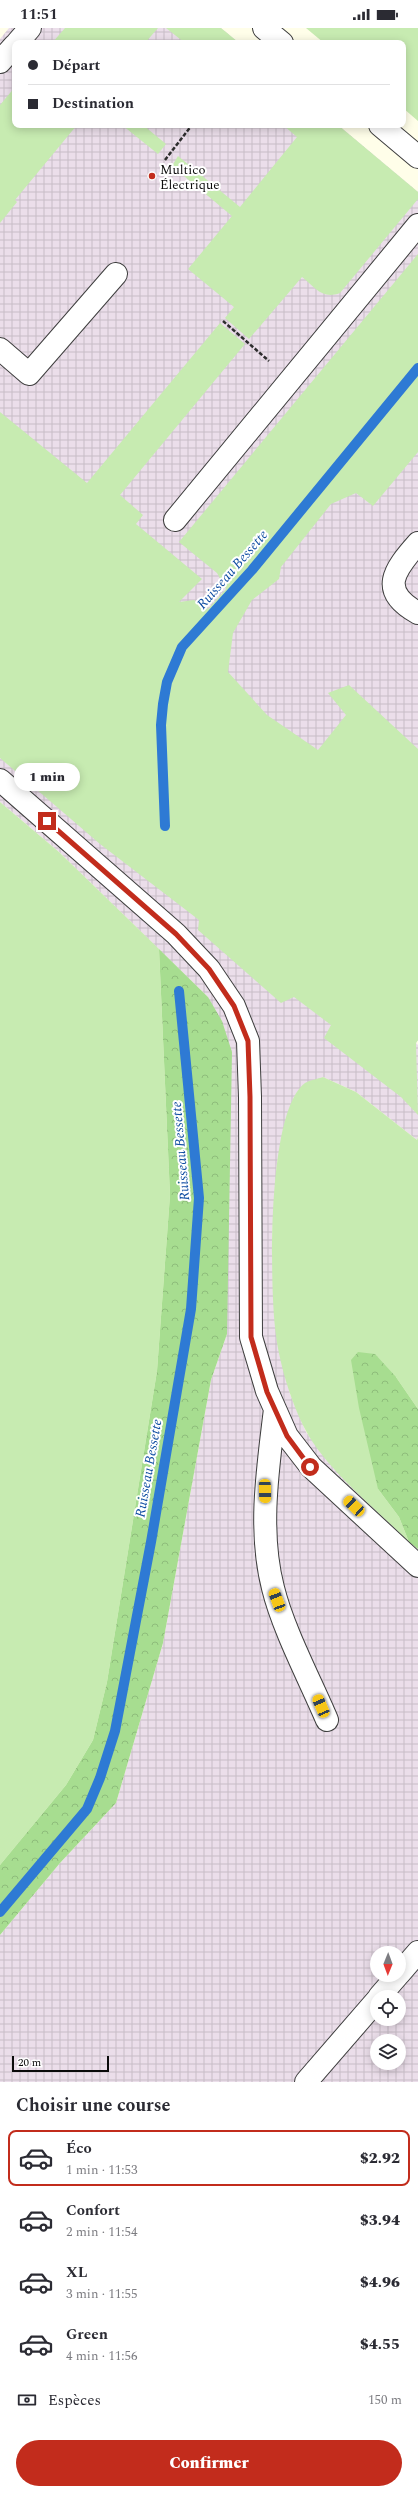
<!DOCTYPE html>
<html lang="fr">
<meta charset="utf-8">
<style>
body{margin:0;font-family:Spectral,serif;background:#f7f7f7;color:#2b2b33;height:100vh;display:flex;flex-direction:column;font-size:15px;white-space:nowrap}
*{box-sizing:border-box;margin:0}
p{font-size:13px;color:#7c7c81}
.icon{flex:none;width:22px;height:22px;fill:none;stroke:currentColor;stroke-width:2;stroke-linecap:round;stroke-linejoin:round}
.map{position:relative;height:2054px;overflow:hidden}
.details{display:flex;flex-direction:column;background:#fff;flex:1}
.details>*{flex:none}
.hud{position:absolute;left:12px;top:12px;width:394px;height:88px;border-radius:8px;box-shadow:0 2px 10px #0003;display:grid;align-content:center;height:88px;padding:0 16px;background:#fff}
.needle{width:26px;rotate:181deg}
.buttons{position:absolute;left:370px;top:1918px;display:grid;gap:8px}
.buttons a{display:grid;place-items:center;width:36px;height:36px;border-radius:50%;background:#fff;box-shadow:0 2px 10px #0003;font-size:20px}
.scale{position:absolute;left:12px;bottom:10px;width:97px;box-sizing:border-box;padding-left:4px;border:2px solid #0b0b0b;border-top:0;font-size:11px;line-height:14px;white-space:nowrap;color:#0b0b0b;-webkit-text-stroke:3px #fff;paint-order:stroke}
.end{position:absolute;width:18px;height:18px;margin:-9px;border:5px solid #c22c1c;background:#fff;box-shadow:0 0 0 2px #fff}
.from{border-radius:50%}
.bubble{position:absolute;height:28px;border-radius:14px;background:#fff;box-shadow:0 2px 10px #0003;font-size:13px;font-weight:800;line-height:28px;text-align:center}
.car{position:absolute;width:12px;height:24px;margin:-12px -6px;border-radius:5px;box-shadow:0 0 3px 1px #0007;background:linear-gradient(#f5c518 24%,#345 0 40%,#f5c518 0 76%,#345 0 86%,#f5c518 0)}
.hud b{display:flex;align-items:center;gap:14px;height:38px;font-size:15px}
.hud b+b{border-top:1px solid #e1e1e2}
.hud i{width:10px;height:10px;background:#2b2b33}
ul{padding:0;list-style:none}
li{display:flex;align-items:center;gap:12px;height:56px;margin:0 8px 6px;padding:0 8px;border:2px solid transparent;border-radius:8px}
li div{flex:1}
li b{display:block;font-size:15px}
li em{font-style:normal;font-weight:800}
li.on{border-color:#c22c1c}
li>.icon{width:36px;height:36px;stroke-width:1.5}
h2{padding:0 16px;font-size:18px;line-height:48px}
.pay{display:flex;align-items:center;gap:10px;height:44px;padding:0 16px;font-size:15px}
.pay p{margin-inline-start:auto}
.button{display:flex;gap:8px;margin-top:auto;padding:8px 16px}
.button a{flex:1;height:46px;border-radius:24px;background:#c22c1c;color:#fff;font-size:16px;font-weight:800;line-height:46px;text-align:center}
.status{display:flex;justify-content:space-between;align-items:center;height:28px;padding:0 20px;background:#fff;direction:ltr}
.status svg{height:11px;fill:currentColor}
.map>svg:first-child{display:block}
.industrial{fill:url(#industrial-grid);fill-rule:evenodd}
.grass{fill:#c7ebb1}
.forest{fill:url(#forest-crowns)}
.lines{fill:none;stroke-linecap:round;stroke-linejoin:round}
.stream{stroke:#2e7ad4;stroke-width:10}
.minor-casing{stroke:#3e3e3e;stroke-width:24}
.path{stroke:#2d2d2d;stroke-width:2.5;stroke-dasharray:4 2;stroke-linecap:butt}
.minor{stroke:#fff;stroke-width:22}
.route{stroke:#c22c1c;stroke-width:5}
.poi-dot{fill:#c22c1c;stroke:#fff;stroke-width:1.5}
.labels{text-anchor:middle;stroke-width:4;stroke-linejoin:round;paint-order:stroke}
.poi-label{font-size:13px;fill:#0b0b0b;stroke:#fff;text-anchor:start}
.water-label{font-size:14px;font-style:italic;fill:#0f4da2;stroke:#fff}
</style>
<div class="status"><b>11:51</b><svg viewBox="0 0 49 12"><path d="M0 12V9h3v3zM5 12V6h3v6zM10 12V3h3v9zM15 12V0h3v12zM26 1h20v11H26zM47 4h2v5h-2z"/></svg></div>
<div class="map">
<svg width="418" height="2054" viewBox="0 0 418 2054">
<defs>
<pattern id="industrial-grid" width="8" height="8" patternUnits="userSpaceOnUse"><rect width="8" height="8" fill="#ebdeea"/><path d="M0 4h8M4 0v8" fill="none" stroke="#c8bdc7"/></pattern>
<pattern id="forest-crowns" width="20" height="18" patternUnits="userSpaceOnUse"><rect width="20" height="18" fill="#a7dd90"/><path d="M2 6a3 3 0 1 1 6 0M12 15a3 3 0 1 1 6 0" fill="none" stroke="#8ebc7b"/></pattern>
</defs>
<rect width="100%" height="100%" fill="#fffee9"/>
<!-- industrial -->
<path class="industrial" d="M9 0H221L239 15H15V97H338L418 164V1012L416 1015 418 1017V1109L417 1112 356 1064 323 1049 294 1069 287 1091 277 1135 272 1210 290 1366 306 1404 332 1438 418 1521V2054H0V1907L60 1835 116 1775 163 1615 211 1352 227 1306 208 969 59 824 0 774V11ZM377 1925H399V1947H377ZM377 1969H399V1991H377ZM377 2013H399V2035H377Z"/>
<!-- grass -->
<path class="grass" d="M65 0H158L145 15H52Z
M166 0H221L238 14 185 15Z
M306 0H418V93L403 80V15H324Z
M15 59V97H77L15 172 17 174 0 195V77Z
M122 97H143L166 116 158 126Z
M283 97H338L418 164V171L340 265C322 272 315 259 302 249L249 311 225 290 234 279 188 241 232 188 172 138 178 128 240 179 297 109Z
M418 226V424L373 478 356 465 331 476 281 539 279 551 252 572 233 605 228 644 267 687 318 722 346 687 328 665 349 657 418 721V1012L416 1015 418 1087 401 1069 324 1010 331 997 294 969 281 975 198 902 199 892 100 816 0 730V384L87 455 220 295 245 316 120 467 143 487 136 496 202 551 179 574 194 572 208 581 226 561 217 545 179 514Z
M0 774 59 824 159 921 170 1167 157 1343 107 1654 93 1712 66 1757 0 1837Z
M323 1049 356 1064 417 1112 418 1109V1381L396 1349 378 1461 399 1489 409 1514C377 1482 327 1442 306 1403 291 1375 278 1332 275 1299 270 1253 267 1083 305 1055 310 1052 318 1051 323 1049Z"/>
<!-- forest -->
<path class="forest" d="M159 921 208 969 222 993 232 1024 227 1306 211 1352 163 1615 116 1775 60 1835 0 1907V1837L66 1757 93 1712 107 1654 157 1343 170 1167Z
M358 1324 375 1326 396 1349 418 1381V1521L409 1514 399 1489 378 1461 359 1380 351 1332Z"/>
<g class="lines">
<!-- stream -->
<path class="stream" d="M165 798 161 697 163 676 167 654 182 619 252 542 418 340
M0 1884 87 1781 100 1750 115 1703 151 1514 191 1281 199 1170 179 963"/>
<!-- minor casing -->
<g class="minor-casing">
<path id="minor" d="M264 0 282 15
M17 15 30 0
M0 34 15 17
M380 97 418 129
M0 321 29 346 116 246
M175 492 418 197
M418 515C394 542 378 563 418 585
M0 752 176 906 209 941 234 978 248 1013 250 1069 251 1309 267 1363 287 1408 311 1439 418 1538
M275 1381C268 1440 258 1502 273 1560 283 1601 310 1652 327 1692
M399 1946 418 1924
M379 1969 398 1947
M306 2054 377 1972"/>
</g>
<!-- path -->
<path class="path" d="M165 132 192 97
M223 293 269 333"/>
<!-- minor -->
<use href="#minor" class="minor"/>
</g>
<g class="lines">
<!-- route -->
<path class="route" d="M47 793 176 906 209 941 234 978 248 1013 250 1069 251 1309 267 1364 287 1408 310 1439"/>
</g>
<!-- markers -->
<circle class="poi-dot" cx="152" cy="148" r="4"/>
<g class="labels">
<!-- poi labels -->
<g class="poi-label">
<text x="160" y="146">Multico<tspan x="160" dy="15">Électrique</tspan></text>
</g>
<!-- water labels -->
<g class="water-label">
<text transform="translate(232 541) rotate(-49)" y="5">Ruisseau Bessette</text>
<text transform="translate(180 1123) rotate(-95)" y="5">Ruisseau Bessette</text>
<text transform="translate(148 1440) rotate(-80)" y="5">Ruisseau Bessette</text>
</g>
</g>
</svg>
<div class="buttons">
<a><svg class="needle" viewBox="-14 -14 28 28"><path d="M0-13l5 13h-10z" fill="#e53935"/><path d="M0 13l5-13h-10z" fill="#7c7c81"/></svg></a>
<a><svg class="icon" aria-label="locate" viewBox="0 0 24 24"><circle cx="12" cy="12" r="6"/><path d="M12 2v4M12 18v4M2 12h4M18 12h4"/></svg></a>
<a><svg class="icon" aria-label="layers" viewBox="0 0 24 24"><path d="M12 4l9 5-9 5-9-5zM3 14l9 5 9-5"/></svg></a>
</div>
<div class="scale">20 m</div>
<i class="end from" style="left:310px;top:1439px"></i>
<i class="end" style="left:47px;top:793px"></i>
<div class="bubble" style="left:14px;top:735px;width:66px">1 min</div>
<i class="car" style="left:265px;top:1463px;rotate:179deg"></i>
<i class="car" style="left:354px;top:1478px;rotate:313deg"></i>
<i class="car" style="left:277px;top:1572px;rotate:339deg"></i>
<i class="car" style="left:321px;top:1678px;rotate:337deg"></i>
<div class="hud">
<b><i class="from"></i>Départ</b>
<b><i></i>Destination</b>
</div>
</div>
<section class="details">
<h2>Choisir une course</h2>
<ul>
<li class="on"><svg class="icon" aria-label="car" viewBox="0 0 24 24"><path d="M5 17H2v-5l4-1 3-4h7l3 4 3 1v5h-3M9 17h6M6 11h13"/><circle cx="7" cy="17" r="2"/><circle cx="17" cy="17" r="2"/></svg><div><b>Éco</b><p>1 min · 11:53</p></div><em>$2.92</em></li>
<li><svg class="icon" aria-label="car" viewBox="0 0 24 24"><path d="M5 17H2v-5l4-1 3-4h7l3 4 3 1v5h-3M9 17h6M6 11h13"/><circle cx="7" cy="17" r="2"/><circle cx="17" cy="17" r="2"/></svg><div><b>Confort</b><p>2 min · 11:54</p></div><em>$3.94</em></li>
<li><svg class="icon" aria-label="car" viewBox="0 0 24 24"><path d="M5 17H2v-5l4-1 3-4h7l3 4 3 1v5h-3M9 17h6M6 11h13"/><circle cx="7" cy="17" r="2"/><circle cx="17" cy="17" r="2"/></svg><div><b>XL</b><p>3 min · 11:55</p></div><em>$4.96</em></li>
<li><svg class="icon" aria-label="car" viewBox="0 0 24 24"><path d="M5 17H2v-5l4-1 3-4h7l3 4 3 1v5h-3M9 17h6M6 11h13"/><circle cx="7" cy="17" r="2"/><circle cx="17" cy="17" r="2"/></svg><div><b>Green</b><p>4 min · 11:56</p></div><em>$4.55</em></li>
</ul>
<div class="pay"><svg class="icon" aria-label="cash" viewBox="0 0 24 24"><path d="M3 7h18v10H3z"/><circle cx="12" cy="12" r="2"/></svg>Espèces<p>150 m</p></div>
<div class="button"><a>Confirmer</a></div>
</section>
